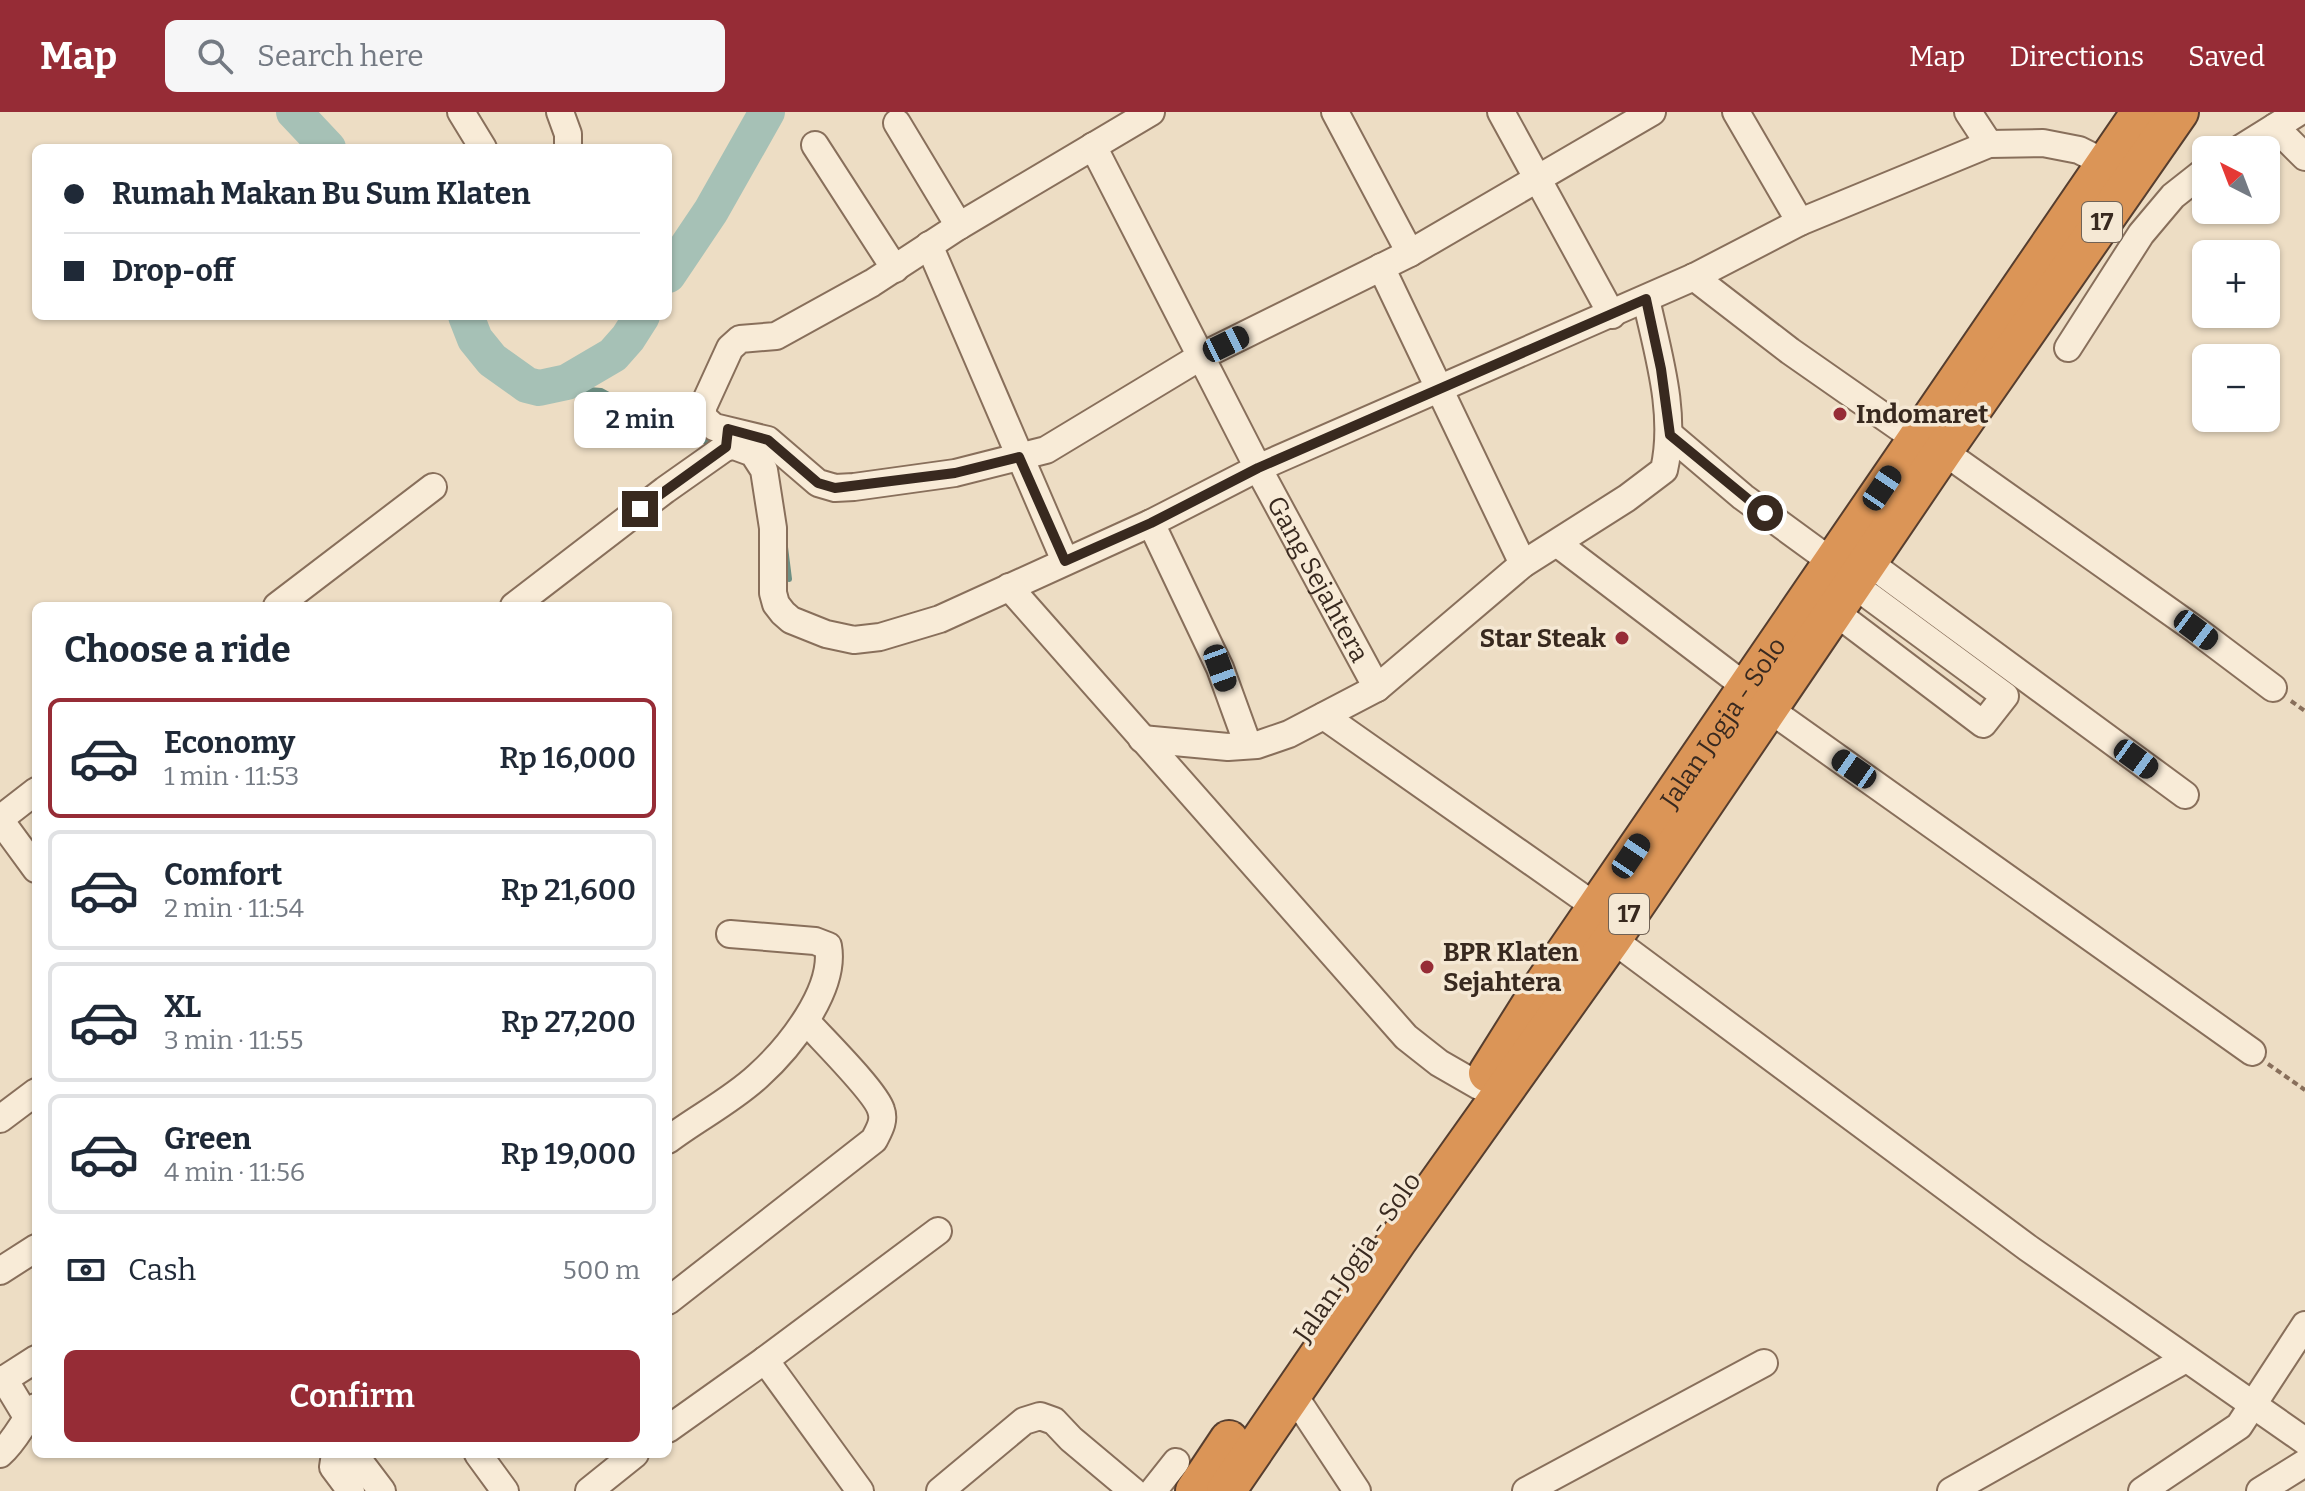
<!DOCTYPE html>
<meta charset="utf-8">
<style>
body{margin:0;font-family:Bitter,serif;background:#f6f6f7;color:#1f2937;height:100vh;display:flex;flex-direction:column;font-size:30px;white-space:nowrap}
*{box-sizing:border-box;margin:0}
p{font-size:26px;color:#747a83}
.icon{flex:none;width:44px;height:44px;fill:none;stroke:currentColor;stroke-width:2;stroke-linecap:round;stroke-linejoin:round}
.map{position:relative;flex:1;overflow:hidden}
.sheet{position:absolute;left:32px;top:490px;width:640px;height:856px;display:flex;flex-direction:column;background:#fff;border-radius:12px;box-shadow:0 2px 6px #0004}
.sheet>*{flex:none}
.guide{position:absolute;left:32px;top:32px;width:640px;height:176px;border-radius:12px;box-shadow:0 2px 6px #0004;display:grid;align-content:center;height:176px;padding:0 32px;background:#fff}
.needle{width:52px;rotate:318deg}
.controls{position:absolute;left:2192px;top:24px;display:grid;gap:16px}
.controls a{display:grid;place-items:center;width:88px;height:88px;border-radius:12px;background:#fff;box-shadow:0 2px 6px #0004;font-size:40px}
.end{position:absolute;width:36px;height:36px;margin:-18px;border:10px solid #38291f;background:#fff;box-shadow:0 0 0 4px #fff}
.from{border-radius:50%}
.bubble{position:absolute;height:56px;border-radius:12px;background:#fff;box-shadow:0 2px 6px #0004;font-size:26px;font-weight:600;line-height:56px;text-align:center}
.car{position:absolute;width:24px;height:48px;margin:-24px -12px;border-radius:10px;box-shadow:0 0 6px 2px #0007;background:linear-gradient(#222 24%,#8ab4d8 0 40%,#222 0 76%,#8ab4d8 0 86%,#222 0)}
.guide b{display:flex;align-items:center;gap:28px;height:76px;font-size:30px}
.guide b+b{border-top:2px solid #e0e1e3}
.guide i{width:20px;height:20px;background:#1f2937}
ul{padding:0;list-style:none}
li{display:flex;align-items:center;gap:24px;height:120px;margin:0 16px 12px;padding:0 16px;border:4px solid #e0e1e3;border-radius:12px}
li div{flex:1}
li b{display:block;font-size:30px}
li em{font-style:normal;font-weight:600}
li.active{border-color:#962c36}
li>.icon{width:72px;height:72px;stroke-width:1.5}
h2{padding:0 32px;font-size:36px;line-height:96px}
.pay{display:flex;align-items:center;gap:20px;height:88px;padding:0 32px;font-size:30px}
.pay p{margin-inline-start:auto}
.action{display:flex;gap:16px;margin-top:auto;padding:16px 32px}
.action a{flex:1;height:92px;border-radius:12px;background:#962c36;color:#fff;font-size:32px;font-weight:600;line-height:92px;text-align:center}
header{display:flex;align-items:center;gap:48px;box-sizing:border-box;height:112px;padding:0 40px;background:#962c36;color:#fff}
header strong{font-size:38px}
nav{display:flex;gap:44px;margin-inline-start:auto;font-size:28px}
.search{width:560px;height:72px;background:#f6f6f7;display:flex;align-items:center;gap:20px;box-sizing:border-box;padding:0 28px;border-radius:12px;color:#747a83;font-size:30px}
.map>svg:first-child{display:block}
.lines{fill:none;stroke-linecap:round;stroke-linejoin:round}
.stream{stroke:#6d8f83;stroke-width:6}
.river{stroke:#a6c1b6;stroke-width:36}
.minor-casing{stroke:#886f5b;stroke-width:30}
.highway-casing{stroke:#563e2f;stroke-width:42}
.path{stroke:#886f5b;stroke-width:4;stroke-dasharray:6 4;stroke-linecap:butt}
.minor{stroke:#f8ebd7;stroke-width:26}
.highway{stroke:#db9557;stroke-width:38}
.route{stroke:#38291f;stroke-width:10}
.poi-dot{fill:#962c36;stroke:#f5e8d4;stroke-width:3}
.labels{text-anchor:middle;stroke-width:7;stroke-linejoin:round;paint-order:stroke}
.shield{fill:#f5e8d4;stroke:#716255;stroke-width:2}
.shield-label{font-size:24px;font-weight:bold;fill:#38291f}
.poi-label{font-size:26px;font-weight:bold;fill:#38291f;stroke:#f5e8d4;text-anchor:start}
.street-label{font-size:26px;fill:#38291f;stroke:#f5e8d4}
</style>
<header>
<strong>Map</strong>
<div class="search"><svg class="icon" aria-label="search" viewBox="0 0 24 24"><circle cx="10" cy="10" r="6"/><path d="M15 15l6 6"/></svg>Search here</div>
<nav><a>Map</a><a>Directions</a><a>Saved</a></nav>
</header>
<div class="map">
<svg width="2305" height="1379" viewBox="0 0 2305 1379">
<rect width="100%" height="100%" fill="#edddc4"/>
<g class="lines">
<!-- stream -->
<path class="stream" d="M552 275 601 279 691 328 719 330
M785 435 789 467"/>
<!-- river -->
<path class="river" d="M294 0 328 36
M668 163 711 99 767 0
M466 204 475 227 492 248 527 273 539 276 567 270 613 243 628 226 642 204"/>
<!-- minor casing -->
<g class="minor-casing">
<g id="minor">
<path d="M461 0 483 36"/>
<path d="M560 0 568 22V36"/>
<path d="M1151 0 959 114 872 171 776 224 740 227 730 236 703 295V305L714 315 768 328 818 371 835 376 854 375 955 361 1046 338 1200 245 1410 141 1652 0"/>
<path d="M1335 0 1410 141"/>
<path d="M1501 0 1612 203"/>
<path d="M1736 0 1800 110"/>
<path d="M1968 0 1989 32"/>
<path d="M897 11 959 114"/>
<path d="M2275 15 2305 45"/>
<path d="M815 33 895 157"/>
<path id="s1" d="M1093 34 1258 356 1377 576"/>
<path d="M2238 38 2299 0"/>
<path d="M929 133 1065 449"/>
<path d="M1381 155 1523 452"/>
<path d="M1694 165 1790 239 1916 327"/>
<path d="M2068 236 2141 122 2173 84 2206 58"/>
<path d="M1670 323 1743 385 1832 450"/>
<path d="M726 335 734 334 753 341 764 358 773 416V481L776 492 783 501 791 508 826 522 854 528 880 525 940 507 1151 411 1258 356 1694 165 1800 110 1989 32 2043 31 2079 38 2105 51"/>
<path d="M1943 339 2196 518 2273 576"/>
<path d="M1151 411 1220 556 1248 633"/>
<path d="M1558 432 1746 575"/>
<path d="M1868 450 2185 683"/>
<path d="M1009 475 1406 925 1439 951 1479 974"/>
<path d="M277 494 433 375"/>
<path d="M514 494 665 378 726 335 727 320"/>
<path d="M1835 500 1983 612 2005 584 1853 472"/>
<path d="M1769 597 2252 940"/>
<path d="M1324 604 1596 795"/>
<path d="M1142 627 1228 635 1257 633 1289 622 1377 576 1523 452 1627 386 1664 358C1677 302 1658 242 1646 187"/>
<path d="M0 707 36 679"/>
<path d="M0 708 36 757"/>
<path d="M1612 827 2028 1136 2305 1329"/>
<path d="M0 1007 36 980"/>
<path d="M668 1028C697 1006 731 989 758 964 789 936 836 878 828 834L815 829 730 822"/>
<path d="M0 1159 36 1136"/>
<path d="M668 1189 874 1028C879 1018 885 1009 881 998 876 980 821 926 806 909"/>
<path d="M765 1248 860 1379"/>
<path d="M4 1267 27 1305"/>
<path d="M0 1270 36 1247"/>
<path d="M1293 1282 1357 1379"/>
<path d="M668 1317 765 1248 938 1119"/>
<path d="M0 1342C16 1328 22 1311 36 1295"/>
<path d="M335 1342 333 1355 351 1379"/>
<path d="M354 1342 382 1379"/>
<path d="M478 1342 505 1379"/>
<path d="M589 1379 635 1342"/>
<path d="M940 1379 1024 1309 1040 1304 1054 1309 1071 1327 1133 1379"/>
<path d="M1153 1379 1176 1350"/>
<path d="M1526 1379 1764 1251"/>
<path d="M1951 1379 2186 1247"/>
<path d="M2142 1379 2239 1314 2305 1213"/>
<path d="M2260 1379 2305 1351"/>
</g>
</g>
<!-- highway casing -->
<g class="highway-casing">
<g id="highway">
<path id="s2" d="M1488 961 1542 875 2141 0"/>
<path d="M1195 1379 1229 1328"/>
<path d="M1226 1379 1397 1129 1612 827 1943 339 2179 0"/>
</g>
</g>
<!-- path -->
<path class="path" d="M2291 589 2305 599
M2268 952 2305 978"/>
<!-- minor -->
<use href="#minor" class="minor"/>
<!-- highway -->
<use href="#highway" class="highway"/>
</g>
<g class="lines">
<!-- route -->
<path class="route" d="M640 397 726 335 728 317 768 328 818 371 835 376 955 361 1019 345 1065 449 1151 411 1258 356 1646 187 1661 257 1670 323 1765 401"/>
</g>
<!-- markers -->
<g class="poi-dot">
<circle cx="1840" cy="302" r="8"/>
<circle cx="1622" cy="526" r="8"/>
<circle cx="1427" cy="855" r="8"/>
</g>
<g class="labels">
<!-- shield labels -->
<g class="shield">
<rect x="2082" y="90" width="40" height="40" rx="6"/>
<rect x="1609" y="782" width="40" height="40" rx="6"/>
</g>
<g class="shield-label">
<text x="2102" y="118">17</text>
<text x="1629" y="810">17</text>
</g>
<!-- poi labels -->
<g class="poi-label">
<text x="1856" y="311">Indomaret</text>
<text x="1606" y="535" text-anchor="end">Star Steak</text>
<text x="1443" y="849">BPR Klaten<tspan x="1443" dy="30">Sejahtera</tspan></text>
</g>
<!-- street labels -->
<g class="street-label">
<text dy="9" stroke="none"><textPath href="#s1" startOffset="488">Gang Sejahtera</textPath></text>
<text dy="9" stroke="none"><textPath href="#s2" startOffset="422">Jalan Jogja - Solo</textPath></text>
<text transform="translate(1357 1145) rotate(-55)" y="9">Jalan Jogja - Solo</text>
</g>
</g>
</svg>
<div class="controls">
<a><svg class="needle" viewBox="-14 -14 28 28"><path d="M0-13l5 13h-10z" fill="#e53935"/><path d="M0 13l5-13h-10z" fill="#747a83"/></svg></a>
<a>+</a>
<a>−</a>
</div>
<i class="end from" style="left:1765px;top:401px"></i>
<i class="end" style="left:640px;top:397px"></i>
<div class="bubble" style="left:574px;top:280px;width:132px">2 min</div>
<i class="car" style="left:1226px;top:232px;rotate:64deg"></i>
<i class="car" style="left:1882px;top:376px;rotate:34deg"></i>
<i class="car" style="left:2196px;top:518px;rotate:127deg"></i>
<i class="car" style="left:1220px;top:556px;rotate:160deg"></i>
<i class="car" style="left:2136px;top:647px;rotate:126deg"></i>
<i class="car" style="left:1854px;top:657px;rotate:305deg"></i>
<i class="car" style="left:1631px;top:744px;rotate:34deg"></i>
<div class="guide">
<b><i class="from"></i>Rumah Makan Bu Sum Klaten</b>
<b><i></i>Drop-off</b>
</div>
<section class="sheet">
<h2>Choose a ride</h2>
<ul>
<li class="active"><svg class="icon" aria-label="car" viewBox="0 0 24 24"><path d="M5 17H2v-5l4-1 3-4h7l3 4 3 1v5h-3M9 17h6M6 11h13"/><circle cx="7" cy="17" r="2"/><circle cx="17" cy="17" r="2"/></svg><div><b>Economy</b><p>1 min · 11:53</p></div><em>Rp 16,000</em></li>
<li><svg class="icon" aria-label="car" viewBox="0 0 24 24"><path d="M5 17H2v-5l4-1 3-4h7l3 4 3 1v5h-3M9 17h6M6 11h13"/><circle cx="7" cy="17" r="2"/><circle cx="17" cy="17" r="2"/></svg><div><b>Comfort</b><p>2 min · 11:54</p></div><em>Rp 21,600</em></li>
<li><svg class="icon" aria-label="car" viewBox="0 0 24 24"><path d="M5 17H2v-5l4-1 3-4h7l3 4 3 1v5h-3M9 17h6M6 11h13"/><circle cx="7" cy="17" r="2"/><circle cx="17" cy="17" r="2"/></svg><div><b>XL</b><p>3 min · 11:55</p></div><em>Rp 27,200</em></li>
<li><svg class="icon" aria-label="car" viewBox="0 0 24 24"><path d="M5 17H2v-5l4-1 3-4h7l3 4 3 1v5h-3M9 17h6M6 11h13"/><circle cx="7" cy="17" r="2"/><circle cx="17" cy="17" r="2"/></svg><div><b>Green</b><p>4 min · 11:56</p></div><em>Rp 19,000</em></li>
</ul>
<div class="pay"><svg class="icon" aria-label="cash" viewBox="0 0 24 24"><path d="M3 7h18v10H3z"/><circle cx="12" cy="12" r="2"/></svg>Cash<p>500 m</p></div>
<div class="action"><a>Confirm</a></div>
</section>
</div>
